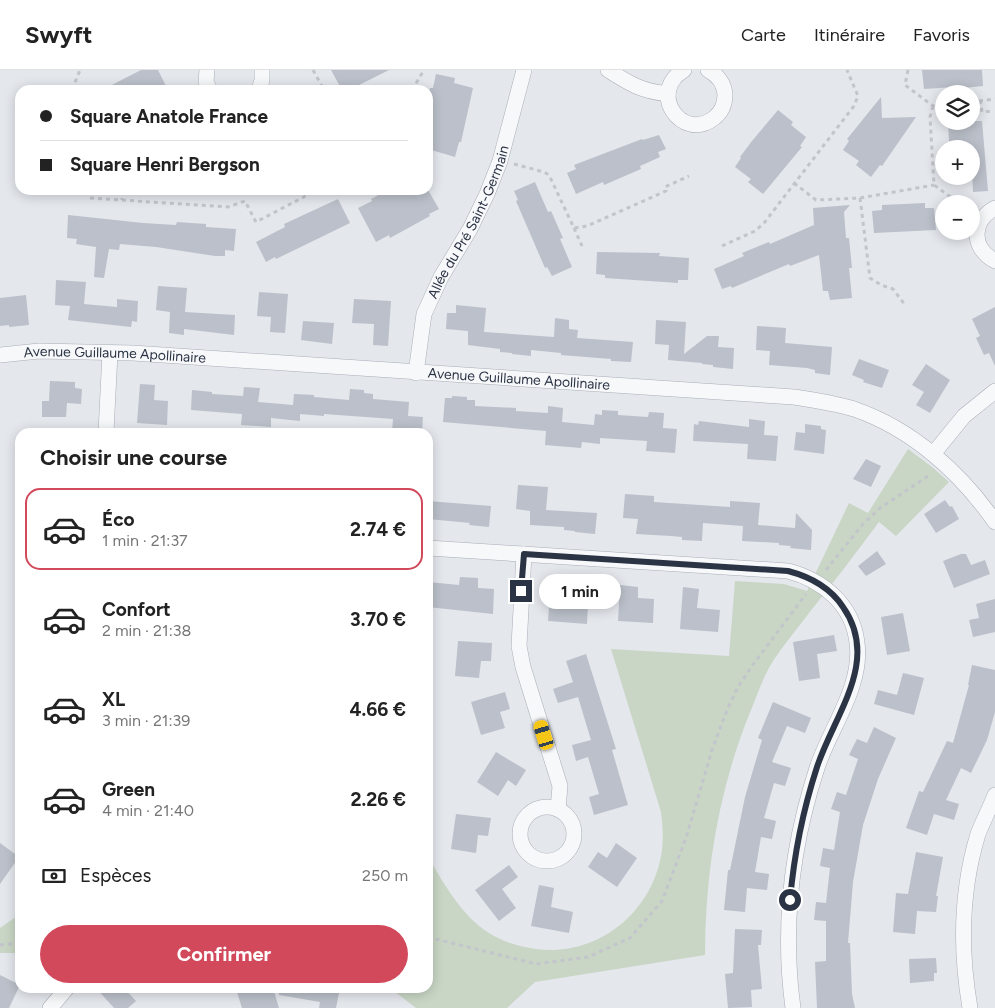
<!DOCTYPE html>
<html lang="fr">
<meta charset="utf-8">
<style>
body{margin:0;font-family:Figtree,sans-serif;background:#f2f2f2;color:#222;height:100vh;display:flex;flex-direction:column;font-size:19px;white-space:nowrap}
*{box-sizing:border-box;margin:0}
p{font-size:16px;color:#767676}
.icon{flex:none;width:28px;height:28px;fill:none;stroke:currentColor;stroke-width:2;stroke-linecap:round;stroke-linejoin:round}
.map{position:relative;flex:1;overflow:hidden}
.panel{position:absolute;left:15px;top:358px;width:418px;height:565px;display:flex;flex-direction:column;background:#fff;border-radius:15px;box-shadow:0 2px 12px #0003}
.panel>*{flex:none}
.hud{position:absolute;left:15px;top:15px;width:418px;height:110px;border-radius:15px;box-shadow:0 2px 12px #0003;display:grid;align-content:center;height:110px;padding:0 25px;background:#fff}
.controls{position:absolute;left:935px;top:15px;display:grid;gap:10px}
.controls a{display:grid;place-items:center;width:45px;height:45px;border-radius:50%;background:#fff;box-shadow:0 2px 12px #0003;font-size:25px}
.end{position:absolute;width:22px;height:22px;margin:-11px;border:6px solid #2b3445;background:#fff;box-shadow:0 0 0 2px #fff}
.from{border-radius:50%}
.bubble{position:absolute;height:35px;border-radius:18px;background:#fff;box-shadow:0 2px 12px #0003;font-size:16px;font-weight:700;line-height:35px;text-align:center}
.car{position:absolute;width:15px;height:30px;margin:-15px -8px;border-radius:6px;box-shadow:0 0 4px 1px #0007;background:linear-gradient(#f5c518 24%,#345 0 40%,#f5c518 0 76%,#345 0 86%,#f5c518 0)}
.hud b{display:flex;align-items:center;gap:18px;height:48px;font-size:19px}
.hud b+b{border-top:1px solid #e0e0e0}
.hud i{width:12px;height:12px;background:#222}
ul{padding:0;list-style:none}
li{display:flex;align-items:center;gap:15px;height:82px;margin:0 10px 8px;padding:0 15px;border:2px solid transparent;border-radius:15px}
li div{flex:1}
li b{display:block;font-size:19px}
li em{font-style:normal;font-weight:700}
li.on{border-color:#d1495b}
li>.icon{width:45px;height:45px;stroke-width:1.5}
h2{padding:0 25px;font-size:22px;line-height:60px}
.pay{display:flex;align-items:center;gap:12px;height:55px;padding:0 25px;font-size:19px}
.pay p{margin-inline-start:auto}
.cta{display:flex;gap:10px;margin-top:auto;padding:10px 25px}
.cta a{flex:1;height:58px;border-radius:30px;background:#d1495b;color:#fff;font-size:20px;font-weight:700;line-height:58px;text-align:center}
header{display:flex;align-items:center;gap:30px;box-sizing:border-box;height:70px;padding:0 25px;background:#fff;border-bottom:1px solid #e0e0e0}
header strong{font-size:24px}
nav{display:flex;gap:28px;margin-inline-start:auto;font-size:18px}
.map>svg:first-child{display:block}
.green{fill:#c9d6c5}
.building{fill:#bbc0ca}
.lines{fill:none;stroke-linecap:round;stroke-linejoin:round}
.street-casing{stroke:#a9aeb7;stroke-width:16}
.path{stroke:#c2c5cb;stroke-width:3;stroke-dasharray:4 4;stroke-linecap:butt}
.street{stroke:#f7f8fa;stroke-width:15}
.route{stroke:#2b3445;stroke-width:6}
.labels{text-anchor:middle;stroke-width:4;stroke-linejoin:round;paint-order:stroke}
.street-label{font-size:14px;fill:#2b3445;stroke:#f4f6f9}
</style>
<header>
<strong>Swyft</strong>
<nav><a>Carte</a><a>Itinéraire</a><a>Favoris</a></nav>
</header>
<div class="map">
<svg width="995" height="938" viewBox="0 0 995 938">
<rect width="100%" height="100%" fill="#e4e7ec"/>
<!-- green -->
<path class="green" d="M908 379 932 397 949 412 896 466 879 452C856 483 833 513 809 543 798 558 785 573 775 588 764 604 758 623 751 640 719 718 705 801 705 885L535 912 507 938H416L390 918H428V787C445 815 461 845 489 863 503 872 520 877 536 879 594 887 647 847 660 791 664 775 663 758 661 742L611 579 729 586 735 511 784 514 807 521 849 433 868 443Z
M20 844V883H0V858Z"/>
<!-- building -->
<path class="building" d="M141 0H158L168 20H102Z
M331 0H389L357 16 356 15 346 20H342Z
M922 0H982L983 16 954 19V17L924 19Z
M436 4 455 8 454 13 473 18 461 72H459L455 87 428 79V29L430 18H433Z
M881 27 882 48 916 47 882 96 880 95 871 107 856 95 859 91 843 80 849 71 847 69Z
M778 40 793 52 791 55 806 67 800 76 802 77 763 124 748 112 751 109 735 97 741 88 740 87 752 71Z
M948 51H982L988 121 973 122 971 79H963L962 70 949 71Z
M659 65 666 79 658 82 660 87 640 96 641 99 604 115 603 112 576 124 567 103 576 99 574 95 642 69 643 70Z
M535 112 548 142 551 141 563 168 560 169 572 197 552 206 547 197 545 198 516 131 518 130 514 121Z
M388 120H428L439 139 429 144 430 146 390 168 389 165 376 172 358 138 372 131 371 129Z
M338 129 350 153 276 189 275 187 266 192 256 172 285 157 284 154Z
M925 133V138H934L936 160 874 163 872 141 882 140V135Z
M850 135 844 142 846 168H849L852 198H849L852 228 830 230 828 221H823L819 185 790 196 789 194 732 218 731 216 722 219 714 199 744 186 742 183 769 172 770 174 814 155 813 138Z
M68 145 143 153 176 155 177 152 206 154V157L236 159 234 181 225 180V186H215L156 177 120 174 119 180 109 179 104 208 94 207 96 177 76 174 77 169 67 168Z
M597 182 660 183 659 186 689 188 688 210H678V213L605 208V205L596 204Z
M56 210 86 212 84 234 117 237V229L138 231 137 252 132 251 131 257 68 250 70 236 55 235Z
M158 216 187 218 185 242 235 245 234 265 184 259V265L169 263 170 242 156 240Z
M259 222 288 224 285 263 270 262 271 247 257 246Z
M26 225 29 255 9 257V255L0 256V228Z
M354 229 391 231 388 276 373 275 374 254 352 253Z
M456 235 486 238 484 262 554 267 555 248 569 250V259L578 260 577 268 633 272 631 292 611 291V289L561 285V283L531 280V286L512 284V283L500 282V279L468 275V261L446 259 447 243H456Z
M995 237V296L989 283 984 285 976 268 980 266 972 249Z
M656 250 686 252 684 284 707 266H719L718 277 734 278 733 299 713 297V295L702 294V293L668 290 669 275 655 274Z
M303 251 334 253 332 274 301 270Z
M757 256 786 258 785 273 832 277 830 305 815 303V300L807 298 769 295 770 281 756 280Z
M859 289 889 300 882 318 863 312 864 310 852 305Z
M926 294 950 310 930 343 916 335 924 322 912 315Z
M50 311 75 312V318L82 319 81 334 67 333 66 347H42V331H49Z
M140 314 155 315 154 330 168 331 167 355 137 353Z
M244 317 260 318 258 332 293 335 294 324 314 325V327L349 330 350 319 364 320V323L373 324V329L409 332 408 346 423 347 422 362H392L393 349 324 344V346L300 344V351L271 348V357L241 355 242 344 191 340 192 320 212 322V324L243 326Z
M452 326 467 327V330H475V336L516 338V341L548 343V336L563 338 562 352 594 355 595 344 602 345V340L618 341V345L648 347 649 342 664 343 663 358 677 359 675 383 646 381 647 371 600 368V374L582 372 581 378 545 375 546 361 443 352 445 328H452Z
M749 349 765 351 764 365 778 366 776 391 747 389 748 374 693 371 694 354 698 355 699 351 749 357Z
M805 354 821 356V359L826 360 824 384 794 380 796 362 805 363Z
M866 389 881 396 871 417 853 409Z
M518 415 548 417 546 440 597 443 595 464 575 462V461L564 460V457L530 455V441L516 439Z
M625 424 654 426V432L730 437V431L760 433 758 455 795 458 796 443 812 460 811 480 790 478 791 476 779 475V473L742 471 743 456 703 453 702 471 682 470V467L671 466 636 464 638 449 623 448Z
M945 430 950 437 952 436 959 449 936 463 924 444Z
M428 431 491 436 489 457 469 455 470 453 428 449Z
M877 481 886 494 866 506 858 496Z
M961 484H966L971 495 985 490 990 504 954 518 943 491Z
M460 507 478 508V518L494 519 493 544 428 537V512L459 515Z
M551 509 566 510 565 530 588 532 587 554 548 551Z
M620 515 638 517V528L654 529 653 553 618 551Z
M683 517 699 519 697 538 720 540 718 562 680 559Z
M995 529V562L973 567 969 550 979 548 976 534Z
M903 543 910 581 887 585 881 547Z
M834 565 837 581 817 584 820 608 799 611 793 572Z
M458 571 492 573 491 591H481L479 608 455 606Z
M586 584 616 679 612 680 628 735 594 745 589 727 599 724 588 687 576 691 572 675 591 670 578 627 558 633 553 619 573 612 566 591Z
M972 595 995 600V642L987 670 971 703 961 698 946 730 959 734 954 750 934 744 927 765 906 758 919 721 923 722 947 671 953 673 969 615H968Z
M903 603 924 608 914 645 874 634 878 620 897 625Z
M505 622 510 639 500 642 505 658 481 665 471 632Z
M773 632 811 648 805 663 787 656 772 692 791 698 785 716 774 713 764 748 776 751 772 769 761 767 755 802 769 804 767 820 747 818 745 842 724 840 728 800H730L745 727 762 670 758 668Z
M874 657 896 668 878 709 863 755 853 812 848 873H850L852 924 855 938H817L815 892 826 891V851L814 850 816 832 826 833 830 798 820 796 823 778 834 780 840 742 831 739 837 722 846 725 858 689 849 685 857 669 867 673Z
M496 682 526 700 516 716 508 710 498 726 477 712Z
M456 744 491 748 488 766 478 765 476 783 451 779Z
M0 773 19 787 0 814Z
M616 773 637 788 617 817 588 797 598 782 607 788Z
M916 782 943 787 936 826H938L936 842 917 841 915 864 893 862 896 823 908 824Z
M509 795 518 807 502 819 516 838 499 851 475 820Z
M539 815 554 818 551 837 573 842 569 863 531 856Z
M735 859 762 860 761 875H758L762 919 751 920 752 937 728 938 725 904 733 903Z
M936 888 937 903H934V911L910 913 909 889Z
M0 905 20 915 9 938H0Z
M96 918H124L136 931 128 938H114Z
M254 918H273L279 938H242L237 922Z
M279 918H340L336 938H319L320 932 279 925Z"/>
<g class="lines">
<!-- street casing -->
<g class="street-casing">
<g id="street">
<path d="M207 0 206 12 210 20"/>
<path d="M608 0C630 14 641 21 668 24"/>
<path d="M684 0C647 22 682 73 714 48 722 42 725 33 725 24 724 14 718 5 708 0"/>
<path d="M259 20 262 10V0"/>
<path d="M995 138C971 151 971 178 995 191"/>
<path id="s1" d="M0 285 39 281 133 283 794 327C814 330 834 333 854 339 912 359 960 402 995 452"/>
<path id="s2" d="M416 303 424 244 441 207 470 159 487 124 500 91 524 0"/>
<path d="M106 362 110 283"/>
<path d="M933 384 964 346 995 321"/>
<path d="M428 478 788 501C823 510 853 535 857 573 863 616 830 658 817 698 792 775 782 857 793 938"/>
<path d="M524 484 519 576 523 597 560 716 558 739"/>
<circle cx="547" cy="764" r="27"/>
<path d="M50 938 67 918"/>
<path d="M970 938C960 880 961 820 978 764 983 751 990 738 995 725"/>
</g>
</g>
<!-- path -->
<path class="path" d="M313 0 324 20
M908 0 905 15 933 36 944 35
M73 20 74 15 80 0
M412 20 424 0
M980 30 982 42 992 41
M971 32 995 29
M933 36 930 47 934 115 960 134
M514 94 544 102 549 105 574 158 587 156 666 121 665 117 689 106
M794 113 816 130 860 128 934 115
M122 120V130
M90 128 228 137 245 131 256 152 317 120
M860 128 870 208 881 215 893 219 905 235
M574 158 582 176
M722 176 755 161 764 153 854 36 858 26 847 0
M826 500 863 454 880 438 931 404
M428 867 536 894 588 887 630 868 662 831 686 768 712 680 727 640 738 617 752 596 806 524
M0 875 20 873"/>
<!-- street -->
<use href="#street" class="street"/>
</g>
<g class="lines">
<!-- route -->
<path class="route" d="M521 521 524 484 788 501C811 507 830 517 843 537 881 591 834 645 817 697 803 740 794 785 790 830"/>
</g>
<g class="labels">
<!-- street labels -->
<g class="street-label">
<text dy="5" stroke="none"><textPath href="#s2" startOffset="162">Allée du Pré Saint-Germain</textPath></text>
<text dy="5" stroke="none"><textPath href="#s1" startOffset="115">Avenue Guillaume Apollinaire</textPath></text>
<text dy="5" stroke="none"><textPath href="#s1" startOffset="520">Avenue Guillaume Apollinaire</textPath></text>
</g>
</g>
</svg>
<div class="controls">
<a><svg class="icon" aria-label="layers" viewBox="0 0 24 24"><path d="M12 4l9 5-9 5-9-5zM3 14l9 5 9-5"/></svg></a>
<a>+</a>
<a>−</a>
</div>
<i class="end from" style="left:790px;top:830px"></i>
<i class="end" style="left:521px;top:521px"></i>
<div class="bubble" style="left:539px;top:504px;width:82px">1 min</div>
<i class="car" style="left:544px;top:665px;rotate:343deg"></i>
<div class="hud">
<b><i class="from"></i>Square Anatole France</b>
<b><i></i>Square Henri Bergson</b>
</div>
<section class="panel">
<h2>Choisir une course</h2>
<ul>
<li class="on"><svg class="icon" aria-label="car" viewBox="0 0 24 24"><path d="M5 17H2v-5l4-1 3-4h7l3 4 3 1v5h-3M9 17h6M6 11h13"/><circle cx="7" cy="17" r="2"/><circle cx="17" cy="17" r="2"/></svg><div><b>Éco</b><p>1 min · 21:37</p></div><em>2.74 €</em></li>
<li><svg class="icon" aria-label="car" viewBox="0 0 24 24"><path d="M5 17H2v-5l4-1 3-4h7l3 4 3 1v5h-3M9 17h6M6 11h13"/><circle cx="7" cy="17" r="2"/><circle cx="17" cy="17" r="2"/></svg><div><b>Confort</b><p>2 min · 21:38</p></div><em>3.70 €</em></li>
<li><svg class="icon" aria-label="car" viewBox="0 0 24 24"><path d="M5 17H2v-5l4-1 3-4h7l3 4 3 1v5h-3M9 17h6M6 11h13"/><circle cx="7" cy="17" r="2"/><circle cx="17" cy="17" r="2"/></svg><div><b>XL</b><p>3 min · 21:39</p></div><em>4.66 €</em></li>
<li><svg class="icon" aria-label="car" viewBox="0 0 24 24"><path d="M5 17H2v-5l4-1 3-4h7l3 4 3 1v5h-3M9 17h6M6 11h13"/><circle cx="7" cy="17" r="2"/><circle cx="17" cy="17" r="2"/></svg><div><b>Green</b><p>4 min · 21:40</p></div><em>2.26 €</em></li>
</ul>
<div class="pay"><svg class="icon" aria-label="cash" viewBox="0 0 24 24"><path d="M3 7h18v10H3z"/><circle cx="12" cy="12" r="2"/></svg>Espèces<p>250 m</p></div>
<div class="cta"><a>Confirmer</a></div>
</section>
</div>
